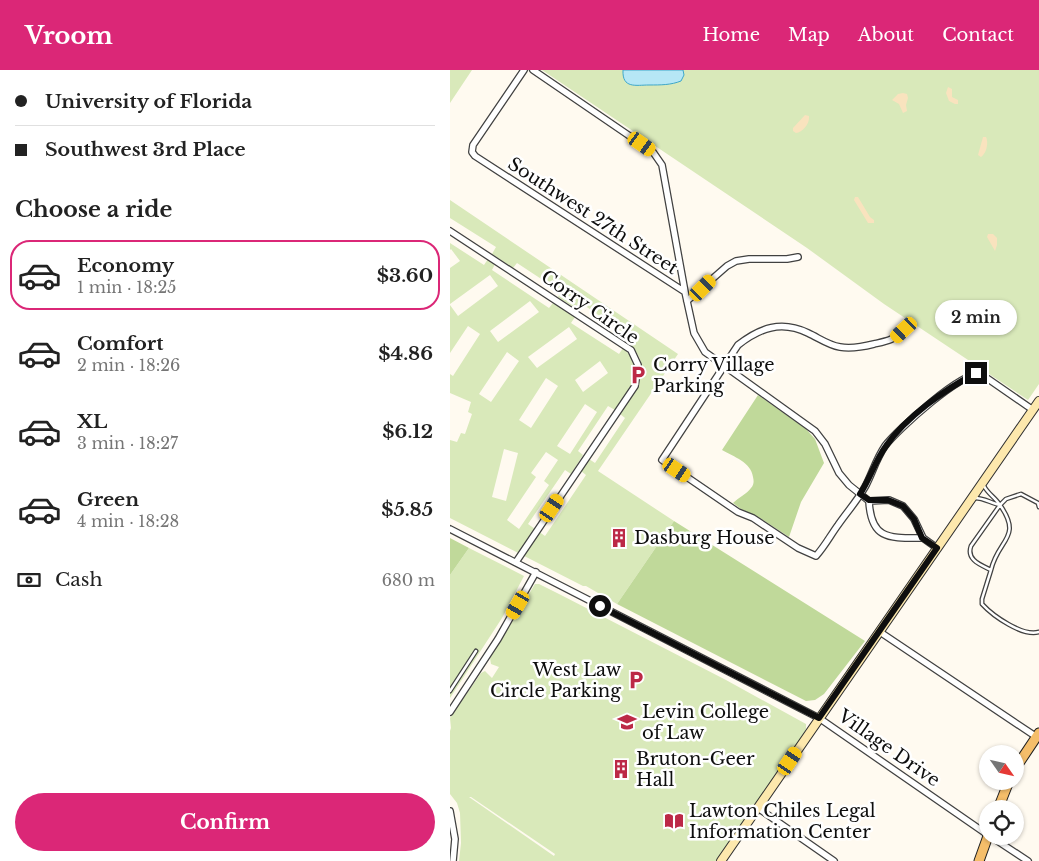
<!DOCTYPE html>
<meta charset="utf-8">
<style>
body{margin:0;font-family:"Libre Baskerville",serif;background:#f6f6f6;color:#222;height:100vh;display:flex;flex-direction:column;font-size:19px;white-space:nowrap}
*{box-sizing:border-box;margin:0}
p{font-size:16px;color:#767676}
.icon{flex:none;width:28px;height:28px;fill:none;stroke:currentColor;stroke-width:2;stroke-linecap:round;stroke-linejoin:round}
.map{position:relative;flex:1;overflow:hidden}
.drawer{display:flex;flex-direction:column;background:#fff;width:450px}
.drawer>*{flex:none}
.hud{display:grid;align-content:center;height:110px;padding:0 15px;background:#fff}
.needle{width:32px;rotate:124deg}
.controls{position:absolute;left:529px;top:675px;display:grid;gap:10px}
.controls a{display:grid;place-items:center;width:45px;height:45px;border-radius:50%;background:#fff;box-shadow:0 1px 4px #0004;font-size:25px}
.end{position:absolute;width:22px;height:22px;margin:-11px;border:6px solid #0e0e0e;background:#fff;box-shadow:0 0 0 2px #fff}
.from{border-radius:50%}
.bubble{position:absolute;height:35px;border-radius:18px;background:#fff;box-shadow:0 1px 4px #0004;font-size:16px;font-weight:700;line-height:35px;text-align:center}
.car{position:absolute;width:15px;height:30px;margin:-15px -8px;border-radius:6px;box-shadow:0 0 4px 1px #0007;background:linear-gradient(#f5c518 24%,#345 0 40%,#f5c518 0 76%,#345 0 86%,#f5c518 0)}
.hud b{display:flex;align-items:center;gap:18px;height:48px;font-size:19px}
.hud b+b{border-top:1px solid #e0e0e0}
.hud i{width:12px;height:12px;background:#222}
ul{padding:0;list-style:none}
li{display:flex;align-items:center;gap:15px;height:70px;margin:0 10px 8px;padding:0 5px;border:2px solid transparent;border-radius:20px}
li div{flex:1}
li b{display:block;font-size:19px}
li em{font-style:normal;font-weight:700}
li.selected{border-color:#db2777}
li>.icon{width:45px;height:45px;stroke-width:1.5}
h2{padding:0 15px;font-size:22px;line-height:60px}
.pay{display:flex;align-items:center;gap:12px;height:55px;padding:0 15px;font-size:19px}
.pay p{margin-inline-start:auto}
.button{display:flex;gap:10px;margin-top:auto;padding:10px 15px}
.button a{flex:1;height:58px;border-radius:30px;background:#db2777;color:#fff;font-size:20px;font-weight:700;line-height:58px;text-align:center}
header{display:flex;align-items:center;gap:30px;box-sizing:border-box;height:70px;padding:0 25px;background:#db2777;color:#fff}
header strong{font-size:24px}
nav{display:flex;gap:28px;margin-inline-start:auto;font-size:18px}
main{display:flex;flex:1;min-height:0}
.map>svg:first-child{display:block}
.green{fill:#d9e9ba;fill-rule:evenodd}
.forest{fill:#c0d99a}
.sand{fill:#f9e3be}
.water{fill:#b6e7f5;stroke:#3ea7ca}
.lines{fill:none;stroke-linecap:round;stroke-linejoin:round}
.service-casing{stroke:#414141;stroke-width:5}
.minor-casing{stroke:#414141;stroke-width:8}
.secondary-casing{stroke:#303030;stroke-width:10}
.primary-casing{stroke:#1f1f1f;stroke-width:11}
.service{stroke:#fff;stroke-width:2.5}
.minor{stroke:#fff;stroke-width:5.5}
.secondary{stroke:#fde8ad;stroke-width:8}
.primary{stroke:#f5be6a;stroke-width:9}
.route{stroke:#0e0e0e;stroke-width:6}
.labels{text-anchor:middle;stroke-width:5;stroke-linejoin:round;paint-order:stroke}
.street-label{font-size:18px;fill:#0e0e0e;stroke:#fff}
.poi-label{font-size:18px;fill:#0e0e0e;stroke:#fff;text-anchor:start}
</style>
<header>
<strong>Vroom</strong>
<nav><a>Home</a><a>Map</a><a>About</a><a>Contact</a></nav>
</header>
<main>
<section class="drawer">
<div class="hud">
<b><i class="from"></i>University of Florida</b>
<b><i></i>Southwest 3rd Place</b>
</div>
<h2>Choose a ride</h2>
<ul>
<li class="selected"><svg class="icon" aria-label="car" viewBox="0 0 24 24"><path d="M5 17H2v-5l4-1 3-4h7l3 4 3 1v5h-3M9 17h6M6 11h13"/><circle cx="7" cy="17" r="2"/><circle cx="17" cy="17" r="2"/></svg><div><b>Economy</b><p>1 min · 18:25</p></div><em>$3.60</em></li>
<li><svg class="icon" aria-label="car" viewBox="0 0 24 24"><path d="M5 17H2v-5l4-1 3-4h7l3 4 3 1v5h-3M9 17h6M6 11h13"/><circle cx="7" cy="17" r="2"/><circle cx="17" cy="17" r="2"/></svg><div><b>Comfort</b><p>2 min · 18:26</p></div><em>$4.86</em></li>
<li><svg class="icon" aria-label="car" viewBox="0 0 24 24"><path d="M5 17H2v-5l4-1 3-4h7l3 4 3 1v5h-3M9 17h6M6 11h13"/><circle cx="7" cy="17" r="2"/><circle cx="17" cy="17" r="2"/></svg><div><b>XL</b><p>3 min · 18:27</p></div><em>$6.12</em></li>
<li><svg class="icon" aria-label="car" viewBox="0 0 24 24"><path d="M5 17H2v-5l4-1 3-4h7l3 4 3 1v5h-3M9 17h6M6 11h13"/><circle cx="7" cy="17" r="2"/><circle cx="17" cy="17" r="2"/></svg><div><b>Green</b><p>4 min · 18:28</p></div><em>$5.85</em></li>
</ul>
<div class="pay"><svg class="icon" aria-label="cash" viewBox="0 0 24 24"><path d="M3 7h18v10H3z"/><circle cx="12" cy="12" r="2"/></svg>Cash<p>680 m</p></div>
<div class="button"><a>Confirm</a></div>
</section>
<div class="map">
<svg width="589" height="791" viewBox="0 0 589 791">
<rect width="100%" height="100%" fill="#fffaf0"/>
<!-- green -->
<path class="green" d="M0 0H22L0 33Z
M92 0H589V314L578 330 434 234 357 178Z
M0 130 228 284 148 401 224 451 167 534 136 516H133L0 448V370L7 372 11 363 15 364 22 344 18 342 21 332 0 323V304L3 306 30 264 18 256 0 283V235L8 246 48 216 40 205 0 234V198L10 191 1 179 0 180V173L34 195 38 189 45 194 42 200 99 238 103 233 125 247 121 253 169 284 173 278C198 299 178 320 165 340L158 336 128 381 133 385 121 404 115 400 78 454 95 466 136 405 131 401 139 389 145 393 175 348 170 344C185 321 206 295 177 273L180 267 134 235 129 241 108 227 111 222 67 193 63 198 42 184 46 177 0 148ZM80 231 89 242 48 272 40 261ZM119 257 127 269 87 298 78 287ZM57 282 69 291 41 332 29 324ZM150 291 158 303 133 322 125 310ZM96 308 108 316 81 358 69 350ZM135 334 147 342 120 384 107 376ZM54 379 68 383 56 431 42 427ZM96 382 108 390 94 411 99 415 69 459 57 450 86 407 81 403Z
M19 478 74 506 52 548 0 628V505Z
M85 514H89L111 525 276 610 356 654V659L352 666 267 791H9L11 773 10 743 7 733 0 724V661L1 658 0 648 31 603 35 601 42 608 49 597 41 594 40 588ZM19 727H21L105 784 104 786Z"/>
<!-- forest -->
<path class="forest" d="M308 325 356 359 365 369 374 393 351 432 339 467 310 448 291 439 283 433C289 427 297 424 301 418 304 415 304 411 303 407 301 392 284 387 272 380Z
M224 451 415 571 374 624 365 630 356 631 167 534Z
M0 468 19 478 0 505Z"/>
<!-- sand -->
<path class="sand" d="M498 17 502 19V27L508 30V34H505L499 31 496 23Z
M453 23 457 24 458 28 456 35 457 41 453 43 449 34 442 30 448 24Z
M355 45 359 46C360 53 353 62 346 63L343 61V58Z
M533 67H536C539 73 536 84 531 87L528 85Z
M405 127H408L420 147 424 150V153H418L404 130Z
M538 164H543L547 168V175L545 181 537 167Z
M519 234 527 241H537L538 244 526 251 518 238Z"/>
<!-- water -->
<path class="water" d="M173 0H233L234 5 231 11C221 15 211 15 199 15 186 15 172 19 173 0Z"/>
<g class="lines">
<!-- service casing -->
<g class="service-casing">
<path id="service" d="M534 416C538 424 545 427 550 435
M523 428C533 427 540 433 550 435 573 468 548 469 541 500
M589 437 588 433 571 424 556 429 550 435 521 476C516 490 531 495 541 500L532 529V534C543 546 573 567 589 562
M0 621 26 581"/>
</g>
<!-- minor casing -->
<g class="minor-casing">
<path id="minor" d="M74 0 23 75 22 82 25 86 235 222 244 263 255 282 365 361 375 374 389 403 399 415 419 431 439 430 453 436 464 449 473 468 487 478
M83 0 203 82 212 95 235 222
M0 161 181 280 188 295 185 316 66 492
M237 231 277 196 286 191 299 189H337L348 187
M454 260C444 270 437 271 424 274 412 277 401 279 390 277 378 275 369 268 358 263 331 250 310 258 288 275L212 390 288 442 303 448 348 478 366 486C375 476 380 466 388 455 397 442 407 431 415 417 422 404 426 389 435 376 447 360 513 300 531 304L583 340
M419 431C421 470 439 468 473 468
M0 459 369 648 538 765
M430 562 588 668
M0 642 48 569 86 502
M308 738 384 791
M0 741 5 769 3 791
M540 766 578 791"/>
</g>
<!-- secondary casing -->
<g class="secondary-casing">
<path id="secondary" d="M271 791 589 331"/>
</g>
<!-- primary casing -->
<g class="primary-casing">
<path id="primary" d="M565 699 589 663
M548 739 559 711
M529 791 538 766"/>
</g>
<!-- service -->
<use href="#service" class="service"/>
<!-- minor -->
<use href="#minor" class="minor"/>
<!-- secondary -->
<use href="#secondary" class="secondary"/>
<!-- primary -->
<use href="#primary" class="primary"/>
</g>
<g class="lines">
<!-- route -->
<path class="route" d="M150 536 369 648 487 478 472 468 464 449 453 436 438 430H419L410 424C420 409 425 391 436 376 456 347 494 320 526 303"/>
</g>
<!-- icons -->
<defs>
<g id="parking-bare" transform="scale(1.5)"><path d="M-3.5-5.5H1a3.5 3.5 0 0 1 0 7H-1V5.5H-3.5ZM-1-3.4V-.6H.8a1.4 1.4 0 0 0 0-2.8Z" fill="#bc2946" stroke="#fff" stroke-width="2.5" paint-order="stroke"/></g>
<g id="building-bare" transform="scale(1.5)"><path d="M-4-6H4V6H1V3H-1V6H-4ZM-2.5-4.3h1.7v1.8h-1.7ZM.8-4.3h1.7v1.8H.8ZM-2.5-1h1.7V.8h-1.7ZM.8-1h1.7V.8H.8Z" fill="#bc2946" stroke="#fff" stroke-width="2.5" paint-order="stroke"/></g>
<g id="university-bare" transform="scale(1.5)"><path d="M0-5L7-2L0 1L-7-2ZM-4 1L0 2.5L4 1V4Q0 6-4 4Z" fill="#bc2946" stroke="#fff" stroke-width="2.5" paint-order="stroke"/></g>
<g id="library-bare" transform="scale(1.5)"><path d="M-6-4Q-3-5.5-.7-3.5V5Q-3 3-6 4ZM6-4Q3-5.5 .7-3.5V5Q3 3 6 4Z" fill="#bc2946" stroke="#fff" stroke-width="2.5" paint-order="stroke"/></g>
</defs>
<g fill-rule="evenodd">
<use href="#parking-bare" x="188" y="305"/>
<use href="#building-bare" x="169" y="468"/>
<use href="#parking-bare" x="186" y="610"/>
<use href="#university-bare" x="177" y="652"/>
<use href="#building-bare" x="171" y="699"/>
<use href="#library-bare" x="224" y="751"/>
</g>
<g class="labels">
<!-- street labels -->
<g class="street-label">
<text transform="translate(143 146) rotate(33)" y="6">Southwest 27th Street</text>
<text transform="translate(140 237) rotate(35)" y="6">Corry Circle</text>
<text transform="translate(439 678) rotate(35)" y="6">Village Drive</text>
</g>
<!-- poi labels -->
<g class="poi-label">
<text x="203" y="301">Corry Village<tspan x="203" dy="21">Parking</tspan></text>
<text x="184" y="474">Dasburg House</text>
<text x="171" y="606" text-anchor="end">West Law<tspan x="171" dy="21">Circle Parking</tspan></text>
<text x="192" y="648">Levin College<tspan x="192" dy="21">of Law</tspan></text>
<text x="186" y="695">Bruton-Geer<tspan x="186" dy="21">Hall</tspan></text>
<text x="239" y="747">Lawton Chiles Legal<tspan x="239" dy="21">Information Center</tspan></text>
</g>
</g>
</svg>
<div class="controls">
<a><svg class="needle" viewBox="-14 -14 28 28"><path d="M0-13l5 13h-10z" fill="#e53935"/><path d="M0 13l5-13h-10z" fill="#767676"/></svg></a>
<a><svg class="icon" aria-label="locate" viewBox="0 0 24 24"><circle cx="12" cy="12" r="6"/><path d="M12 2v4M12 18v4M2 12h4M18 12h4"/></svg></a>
</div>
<i class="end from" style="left:150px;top:536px"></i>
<i class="end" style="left:526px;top:303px"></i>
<div class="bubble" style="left:485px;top:230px;width:82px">2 min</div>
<i class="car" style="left:192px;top:74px;rotate:125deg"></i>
<i class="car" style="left:253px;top:218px;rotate:45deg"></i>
<i class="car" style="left:454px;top:260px;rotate:227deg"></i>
<i class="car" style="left:227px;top:400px;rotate:124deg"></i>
<i class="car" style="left:102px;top:438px;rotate:34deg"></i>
<i class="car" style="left:68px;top:535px;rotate:210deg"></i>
<i class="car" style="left:340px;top:691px;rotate:34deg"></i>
</div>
</main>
